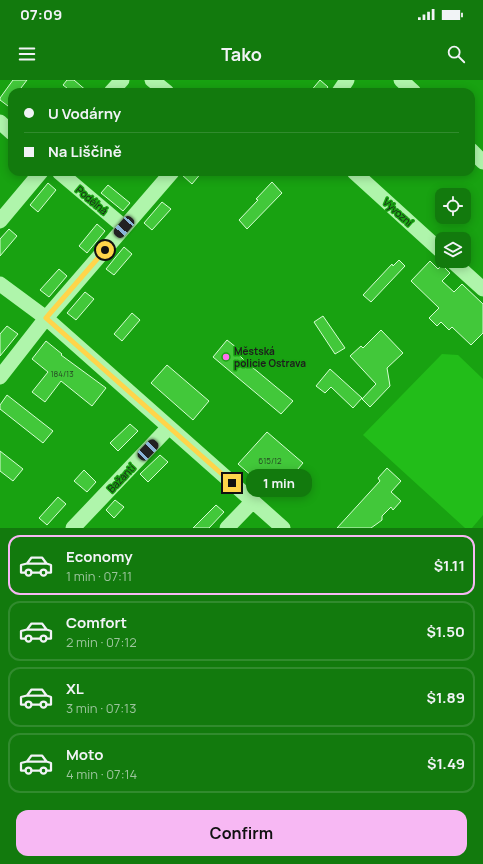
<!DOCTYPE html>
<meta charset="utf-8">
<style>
body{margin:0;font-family:Manrope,sans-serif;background:#1f811b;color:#f1f3f6;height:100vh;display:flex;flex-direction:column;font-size:15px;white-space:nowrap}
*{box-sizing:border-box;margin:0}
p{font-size:13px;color:#9cc59d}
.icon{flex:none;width:22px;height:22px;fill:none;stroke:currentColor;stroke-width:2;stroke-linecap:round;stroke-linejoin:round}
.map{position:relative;height:448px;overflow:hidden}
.side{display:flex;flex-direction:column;background:#127a0d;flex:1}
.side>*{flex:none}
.guide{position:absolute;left:8px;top:8px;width:467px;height:88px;border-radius:12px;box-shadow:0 2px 10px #0003;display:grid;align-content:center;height:88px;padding:0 16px;background:#127a0d}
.tools{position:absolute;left:435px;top:108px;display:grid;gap:8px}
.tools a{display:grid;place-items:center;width:36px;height:36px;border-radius:8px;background:#127a0d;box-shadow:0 2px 10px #0003;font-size:20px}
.end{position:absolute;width:18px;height:18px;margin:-9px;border:5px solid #ffd54a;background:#111;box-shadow:0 0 0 2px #111}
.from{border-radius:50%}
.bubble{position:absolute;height:28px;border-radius:12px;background:#127a0d;box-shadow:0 2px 10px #0003;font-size:13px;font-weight:700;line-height:28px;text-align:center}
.car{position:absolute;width:12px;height:24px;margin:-12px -6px;border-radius:5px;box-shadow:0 0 3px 1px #0007;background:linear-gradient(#222 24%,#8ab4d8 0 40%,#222 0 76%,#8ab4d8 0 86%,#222 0)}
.guide b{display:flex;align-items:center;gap:14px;height:38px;font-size:15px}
.guide b+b{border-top:1px solid #318b2e}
.guide i{width:10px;height:10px;background:#f1f3f6}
ul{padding:7px 0 0;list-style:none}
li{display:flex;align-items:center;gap:12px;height:60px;margin:0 8px 6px;padding:0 8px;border:2px solid #318b2e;border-radius:12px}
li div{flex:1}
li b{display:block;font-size:15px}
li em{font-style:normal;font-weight:700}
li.active{border-color:#f7b8f3}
li>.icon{width:36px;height:36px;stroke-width:1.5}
.button{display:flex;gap:8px;margin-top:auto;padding:8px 16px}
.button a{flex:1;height:46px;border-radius:12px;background:#f7b8f3;color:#111;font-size:16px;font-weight:700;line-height:46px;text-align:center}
.status{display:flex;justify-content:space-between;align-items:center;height:28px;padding:0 20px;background:#127a0d;direction:ltr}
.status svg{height:11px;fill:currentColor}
header{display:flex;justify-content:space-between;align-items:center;height:52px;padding:0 16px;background:#127a0d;font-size:18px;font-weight:700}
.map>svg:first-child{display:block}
.green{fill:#22bd19}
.building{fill:#42c83a;stroke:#d7fed4}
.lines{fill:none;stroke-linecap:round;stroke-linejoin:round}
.minor{stroke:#aff5ab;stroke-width:15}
.route{stroke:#ffd54a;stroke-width:5}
.poi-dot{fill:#ff6ff0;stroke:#18a211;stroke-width:1.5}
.labels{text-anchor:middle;stroke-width:3;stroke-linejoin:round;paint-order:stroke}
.number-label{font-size:8px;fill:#264824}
.street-label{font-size:10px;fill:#1d1d1d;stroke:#18a211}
.poi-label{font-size:10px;font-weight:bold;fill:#1d1d1d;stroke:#18a211;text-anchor:start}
</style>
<div class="status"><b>07:09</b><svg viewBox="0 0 49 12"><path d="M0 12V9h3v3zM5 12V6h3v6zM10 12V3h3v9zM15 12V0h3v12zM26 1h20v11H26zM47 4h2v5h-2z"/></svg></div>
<header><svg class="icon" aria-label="menu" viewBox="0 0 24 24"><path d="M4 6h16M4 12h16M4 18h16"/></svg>Tako<svg class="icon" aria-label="search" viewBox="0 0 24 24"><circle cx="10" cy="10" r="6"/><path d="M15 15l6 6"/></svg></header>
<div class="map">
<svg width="483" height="448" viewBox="0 0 483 448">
<rect width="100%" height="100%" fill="#18a211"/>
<!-- green -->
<path class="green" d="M442 274 458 275 483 299V435L472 448H465L363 355Z"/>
<!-- building -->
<path class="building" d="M13 0H27L18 12H12V20L8 26 0 20V18Z
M67 0H74L88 12H72L63 5Z
M320 0 328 7 324 12H310Z
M181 92H202L192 104 181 94Z
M272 102 282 113 247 149 239 140 258 120 256 119Z
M48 103 56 110 38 132 30 125Z
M108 105 130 123 123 131 101 113Z
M162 122 171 129 152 150 144 143Z
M97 144 105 151 87 173 79 166Z
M9 149 17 156 0 176V159Z
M124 167 132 174 114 195 106 189Z
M399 180 405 186 371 222 363 215 392 184 393 186Z
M430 181 438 189 442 185 450 193 442 201 454 212 462 204 483 224V253L471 265 452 247 449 250 441 242 437 246 429 238 439 228 411 201Z
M59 189 67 196 49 217 40 210Z
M85 212 94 219 76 240 67 233Z
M132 233 140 240 122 261 114 254Z
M323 236 345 268 335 274 314 242Z
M7 246 18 254 0 276V254Z
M381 250 403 273 387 288 390 306 370 327 362 319 376 304 350 276 361 266 363 268Z
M227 260 242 272 239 275 246 282 293 321 281 334 213 277Z
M46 261 62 274 61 275 106 308 92 326 61 301 45 322 32 312 48 292 32 279Z
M167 285 209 321 193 340 151 303Z
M330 289 362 318 353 328 331 307 325 313 316 306Z
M7 315 53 351 43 363 0 329V325Z
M130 344 138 351 118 371 110 363Z
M267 352 303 383 275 416 238 384Z
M0 371 23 389 13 401 0 391Z
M160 375 168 382 148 402 140 394Z
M387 388 401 401 391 412 401 421 393 430 391 427 382 436V440L378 443 371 448H337L380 401 378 398Z
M84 390 96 402 87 412 74 401Z
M58 417 66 424 47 445 39 438Z
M115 420 124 427 114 438 106 430Z
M216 425 224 432 209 448H193Z"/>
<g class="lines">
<!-- minor -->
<path class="minor" d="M152 0 167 12
M401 0 414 12
M111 12 122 0
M339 12 347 0
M0 42 12 53
M471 70 483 82
M59 92 124 147
M354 92 442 172
M0 141 41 92
M452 181 483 209
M0 204 46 238 283 448
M0 297 46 238 172 92
M73 448 169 347
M227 448 253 421"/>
</g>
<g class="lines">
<!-- route -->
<path class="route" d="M105 170 46 238 232 403"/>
</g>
<!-- markers -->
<circle class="poi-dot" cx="226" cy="277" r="4"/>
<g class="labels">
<!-- number labels -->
<g class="number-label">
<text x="62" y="297">184/13</text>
<text x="270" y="384">615/12</text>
</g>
<!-- street labels -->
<g class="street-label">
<text transform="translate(92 120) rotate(40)" y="4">Podélná</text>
<text transform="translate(398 132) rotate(42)" y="4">Vývozní</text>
<text transform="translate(121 398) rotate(-46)" y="4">Bažantí</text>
</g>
<!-- poi labels -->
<g class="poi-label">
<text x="234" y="275">Městská<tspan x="234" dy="12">policie Ostrava</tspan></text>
</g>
</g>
</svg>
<div class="tools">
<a><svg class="icon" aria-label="locate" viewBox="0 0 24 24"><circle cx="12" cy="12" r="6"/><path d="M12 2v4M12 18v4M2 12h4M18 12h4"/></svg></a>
<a><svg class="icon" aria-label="layers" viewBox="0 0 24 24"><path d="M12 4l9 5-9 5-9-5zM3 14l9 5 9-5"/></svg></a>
</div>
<i class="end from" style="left:105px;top:170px"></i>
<i class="end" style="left:232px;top:403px"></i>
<div class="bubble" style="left:246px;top:389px;width:66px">1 min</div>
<i class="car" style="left:124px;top:147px;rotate:221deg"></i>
<i class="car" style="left:148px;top:370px;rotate:44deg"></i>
<div class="guide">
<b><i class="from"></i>U Vodárny</b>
<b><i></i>Na Liščině</b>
</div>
</div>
<section class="side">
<ul>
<li class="active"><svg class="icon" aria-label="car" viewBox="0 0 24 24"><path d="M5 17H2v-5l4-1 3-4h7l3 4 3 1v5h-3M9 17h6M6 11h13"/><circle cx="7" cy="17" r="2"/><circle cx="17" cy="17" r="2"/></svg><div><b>Economy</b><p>1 min · 07:11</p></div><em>$1.11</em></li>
<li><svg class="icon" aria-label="car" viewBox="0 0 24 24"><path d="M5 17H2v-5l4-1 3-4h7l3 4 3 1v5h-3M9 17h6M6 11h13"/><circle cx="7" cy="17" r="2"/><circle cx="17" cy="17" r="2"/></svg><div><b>Comfort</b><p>2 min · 07:12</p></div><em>$1.50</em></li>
<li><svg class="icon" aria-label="car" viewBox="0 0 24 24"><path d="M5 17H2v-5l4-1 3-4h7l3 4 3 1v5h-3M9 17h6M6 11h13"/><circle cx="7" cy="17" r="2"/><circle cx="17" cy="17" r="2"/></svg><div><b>XL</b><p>3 min · 07:13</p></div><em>$1.89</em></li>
<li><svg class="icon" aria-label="car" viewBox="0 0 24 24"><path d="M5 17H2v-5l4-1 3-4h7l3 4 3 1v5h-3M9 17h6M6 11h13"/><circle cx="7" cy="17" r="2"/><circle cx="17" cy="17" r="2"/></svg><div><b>Moto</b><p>4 min · 07:14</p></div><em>$1.49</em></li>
</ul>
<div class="button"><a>Confirm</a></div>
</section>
